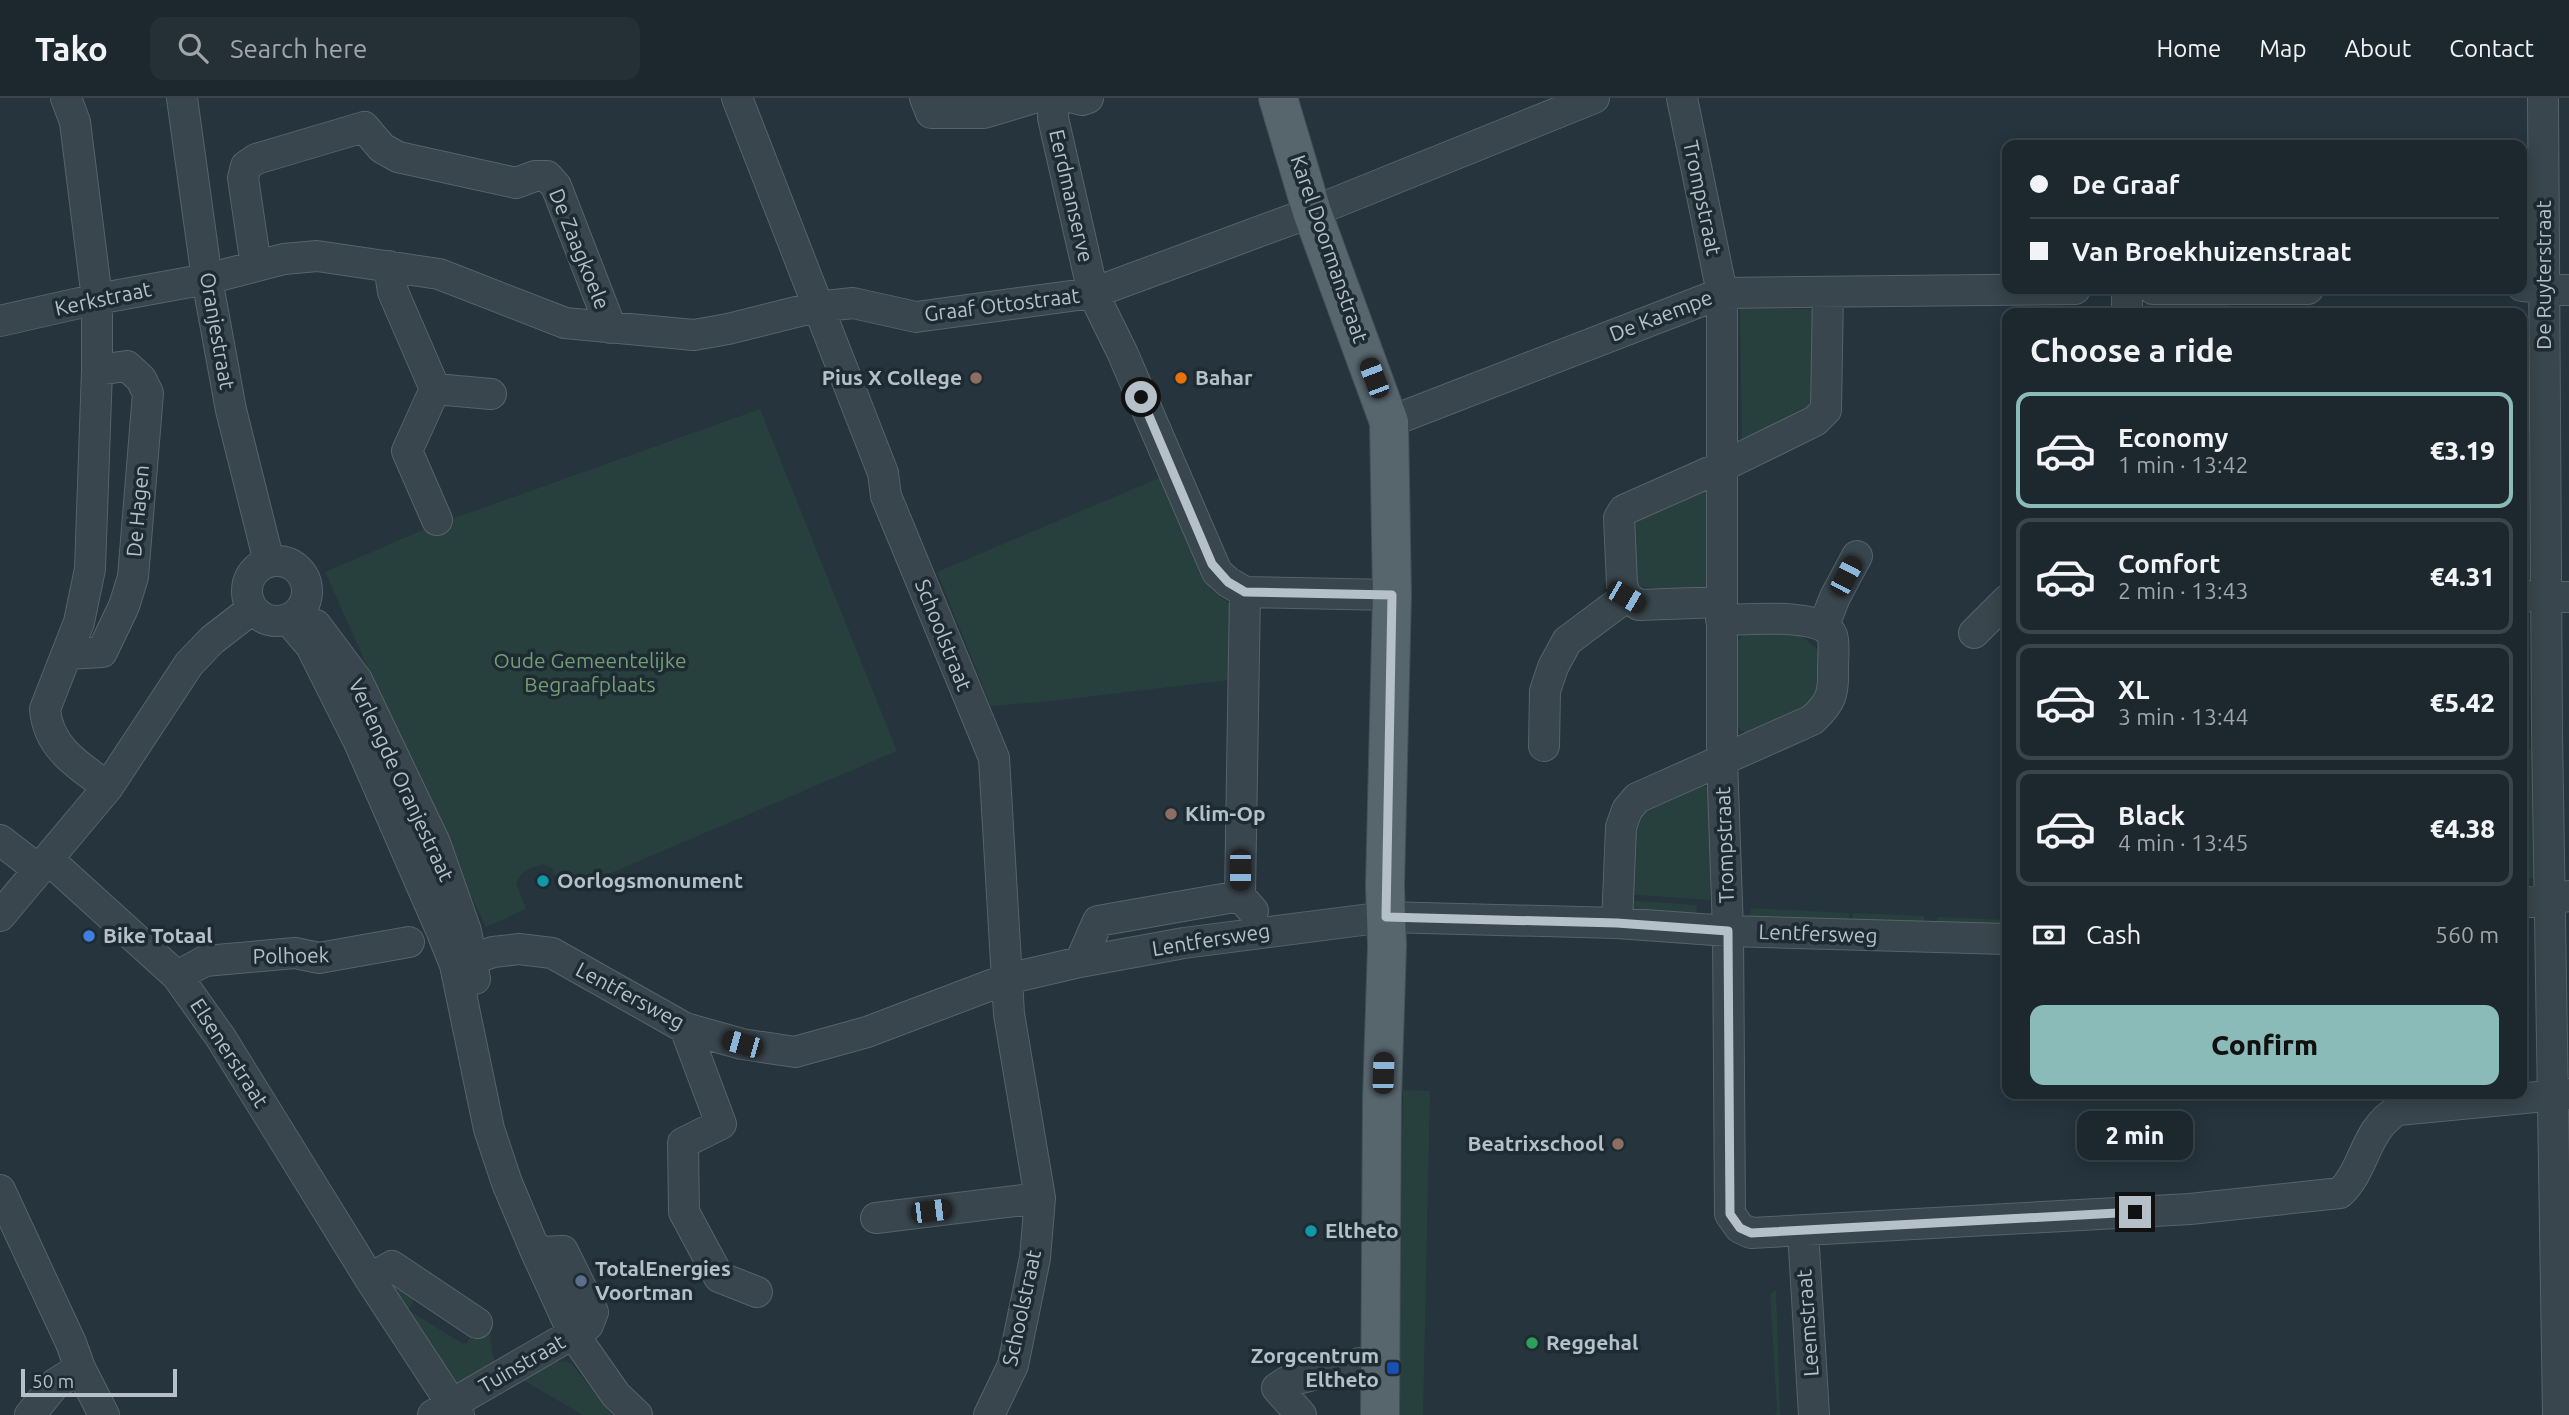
<!DOCTYPE html>
<meta charset="utf-8">
<style>
body{margin:0;font-family:Ubuntu,sans-serif;background:#252f36;color:#f1f3f6;height:100vh;display:flex;flex-direction:column;font-size:26px;white-space:nowrap}
*{box-sizing:border-box;margin:0}
p{font-size:23px;color:#a0a5aa}
.icon{flex:none;width:38px;height:38px;fill:none;stroke:currentColor;stroke-width:2;stroke-linecap:round;stroke-linejoin:round}
.map{position:relative;flex:1;overflow:hidden}
.panel{position:absolute;left:2002px;top:210px;width:525px;height:791px;display:flex;flex-direction:column;background:#1c272e;border-radius:14px;box-shadow:0 4px 18px #0003,0 0 0 2px #3a444a}
.panel>*{flex:none}
.hud{position:absolute;left:2002px;top:42px;width:525px;height:154px;border-radius:14px;box-shadow:0 4px 18px #0003,0 0 0 2px #3a444a;display:grid;align-content:center;height:154px;padding:0 28px;background:#1c272e}
.scale{position:absolute;left:21px;bottom:18px;width:156px;box-sizing:border-box;padding-left:7px;border:4px solid #b5c0c8;border-top:0;font-size:19px;line-height:24px;white-space:nowrap;color:#b5c0c8;-webkit-text-stroke:5px #1e2b32;paint-order:stroke}
.end{position:absolute;width:32px;height:32px;margin:-16px;border:9px solid #b5c0c8;background:#111;box-shadow:0 0 0 4px #111}
.from{border-radius:50%}
.bubble{position:absolute;height:49px;border-radius:14px;background:#1c272e;box-shadow:0 4px 18px #0003,0 0 0 2px #3a444a;font-size:23px;font-weight:800;line-height:49px;text-align:center}
.car{position:absolute;width:21px;height:42px;margin:-21px -10px;border-radius:9px;box-shadow:0 0 5px 2px #0007;background:linear-gradient(#222 24%,#8ab4d8 0 40%,#222 0 76%,#8ab4d8 0 86%,#222 0)}
.hud b{display:flex;align-items:center;gap:24px;height:66px;font-size:26px}
.hud b+b{border-top:2px solid #3a444a}
.hud i{width:18px;height:18px;background:#f1f3f6}
ul{padding:0;list-style:none}
li{display:flex;align-items:center;gap:21px;height:116px;margin:0 14px 10px;padding:0 14px;border:4px solid #3a444a;border-radius:14px}
li div{flex:1}
li b{display:block;font-size:26px}
li em{font-style:normal;font-weight:800}
li.selected{border-color:#8bbbb9}
li>.icon{width:63px;height:63px;stroke-width:1.5}
h2{padding:0 28px;font-size:32px;line-height:84px}
.pay{display:flex;align-items:center;gap:18px;height:77px;padding:0 28px;font-size:26px}
.pay p{margin-inline-start:auto}
.action{display:flex;gap:14px;margin-top:auto;padding:14px 28px}
.action a{flex:1;height:80px;border-radius:14px;background:#8bbbb9;color:#111;font-size:28px;font-weight:800;line-height:80px;text-align:center}
header{display:flex;align-items:center;gap:42px;box-sizing:border-box;height:98px;padding:0 35px;background:#1c272e;border-bottom:2px solid #3a444a}
header strong{font-size:33px}
nav{display:flex;gap:38px;margin-inline-start:auto;font-size:24px}
.search{width:490px;height:63px;background:#252f36;display:flex;align-items:center;gap:18px;box-sizing:border-box;padding:0 24px;border-radius:14px;color:#a0a5aa;font-size:26px}
.map>svg:first-child{display:block}
.green{fill:#28403d}
.lines{fill:none;stroke-linecap:round;stroke-linejoin:round}
.minor-casing{stroke:#57636b;stroke-width:32}
.major-casing{stroke:#424f56;stroke-width:40}
.minor{stroke:#39464d;stroke-width:30}
.major{stroke:#57656d;stroke-width:38}
.route{stroke:#b5c0c8;stroke-width:9}
.education-dot{fill:#8d6e63;stroke:#1e2b32;stroke-width:2.5}
.food-dot{fill:#e8710a;stroke:#1e2b32;stroke-width:2.5}
.culture-dot{fill:#0f9aa8;stroke:#1e2b32;stroke-width:2.5}
.shop-dot{fill:#3f7fe0;stroke:#1e2b32;stroke-width:2.5}
.service-dot{fill:#5c6f8a;stroke:#1e2b32;stroke-width:2.5}
.leisure-dot{fill:#2e9e5b;stroke:#1e2b32;stroke-width:2.5}
.transit-dot{fill:#1a4fb4;stroke:#1e2b32;stroke-width:2.5}
.labels{text-anchor:middle;stroke-width:7;stroke-linejoin:round;paint-order:stroke}
.street-label{font-size:21px;fill:#b5c0c8;stroke:#1e2b32}
.poi-label{font-size:21px;font-weight:bold;fill:#b5c0c8;stroke:#1e2b32;text-anchor:start}
.park-label{font-size:21px;fill:#749d75;stroke:#1e2b32}
</style>
<header>
<strong>Tako</strong>
<div class="search"><svg class="icon" aria-label="search" viewBox="0 0 24 24"><circle cx="10" cy="10" r="6"/><path d="M15 15l6 6"/></svg>Search here</div>
<nav><a>Home</a><a>Map</a><a>About</a><a>Contact</a></nav>
</header>
<div class="map">
<svg width="2569" height="1317" viewBox="0 0 2569 1317">
<rect width="100%" height="100%" fill="#25343d"/>
<!-- green -->
<path class="green" d="M2228 202V215H2145V203Z
M1740 209 1825 212 1822 310 1742 345Z
M760 311 897 653 564 795 552 770 543 766C530 770 522 772 516 785L526 811 486 829 455 764 325 474 432 428Z
M2531 373 2533 483H2522V377Z
M1164 378 1211 492 1230 506 1228 582 1052 603 991 608 937 474Z
M1707 388 1711 495 1632 488 1629 420Z
M1790 528 1823 556 1817 608 1747 641V635L1740 632 1737 627 1738 542 1746 535Z
M2535 649V780L2522 782V654Z
M1703 685 1709 692 1710 802 1624 796V725L1649 709Z
M1624 802 1697 807 1696 821 1632 818Z
M1751 810 1849 815V822L1775 818 1766 826 1750 825Z
M1853 815 1924 818V825L1852 822Z
M1937 819 2007 822V833L1936 826Z
M1403 992 1430 993 1423 1317H1399Z
M389 1181 419 1193 408 1212 465 1247 474 1234 489 1229 493 1259 499 1270 464 1291 449 1286 383 1186Z
M1776 1192 1780 1317H1775L1777 1312 1770 1197Z
M564 1263 571 1265 612 1317H583L523 1282 553 1264Z"/>
<g class="lines">
<!-- minor casing -->
<g class="minor-casing">
<path id="minor" d="M66 0 75 24 97 201V272L90 471 79 524 45 611C48 650 79 668 108 689
M182 0 207 181 231 312 269 464
M737 0 883 375 886 398 994 660 1009 916 1040 1100 1035 1160 1013 1267 989 1317
M925 0 931 15H984L1034 0
M1054 0 1053 20 1093 195 1122 254 1217 474 1228 484 1245 494 1392 497
M1074 0 1082 2 1088 0
M1682 0 1722 195V660L1728 833 1730 1116 1740 1130 1751 1135 2190 1111 2340 1095C2366 1070 2364 1032 2398 1012L2569 996
M2543 0 2547 633 2558 1317
M256 168 243 80 246 68 256 61 364 29 382 50 398 59 516 85 535 78H547L556 88 611 230
M389 168 393 194 435 291 407 353 437 422
M2522 188 2569 192
M2153 191H2308
M2127 215V191
M0 223 97 201 207 181 284 161 317 158 439 176 565 225 694 237 728 231 816 209 853 205 916 219 1093 195 1312 114 1594 0
M435 291 491 296
M1389 324 1722 195 2075 191
M247 493a30 30 0 1 1 60 0a30 30 0 1 1-60 0Z
M2522 498 2569 499
M1722 504 1639 507 1626 499 1622 486 1619 420 1624 412 1721 369 1815 323 1826 312 1828 194
M288 521 311 548 359 644 441 832 455 867 489 1031 507 1085 536 1154 574 1237 616 1297 637 1317
M316 527 357 582 435 745 466 833 475 881
M1824 527 1835 499 1857 458
M1974 535 2007 502
M67 556 102 554 124 508 133 479 148 295 141 281 127 268 97 272
M1544 648 1545 593 1553 569 1567 543 1626 499
M0 742 39 772
M48 761 177 878 221 940 370 1181 459 1317
M1240 798 1245 494
M2522 805 2569 798
M0 818 108 689 189 566 212 542 252 511
M1617 825 1621 729 1627 712 1637 700 1812 622C1831 605 1834 596 1833 570 1833 560 1835 545 1832 537 1823 514 1744 522 1721 522
M1080 864 1098 823 1240 798 1253 813
M455 867 493 854 519 851 552 855 685 930 742 946 795 954 867 934 1007 881 1080 864 1184 845 1386 819 1617 825 1728 833 2007 841
M177 878 205 863 295 855 319 860 409 844
M685 930 721 1026 683 1045 684 1114 719 1179 757 1194
M0 1092 71 1245 80 1270 104 1317
M876 1120 1040 1100
M1803 1133 1814 1317
M370 1181 392 1168 477 1225
M30 1317 55 1286 80 1270
M433 1317 588 1227 593 1214 563 1153 536 1154
M1301 1317 1277 1290 1286 1284 1360 1265 1379 1266"/>
</g>
<!-- major casing -->
<g class="major-casing">
<path id="major" d="M1278 0 1312 114 1389 324 1392 497 1385 788 1387 848 1382 1001 1380 1317"/>
</g>
<!-- minor -->
<use href="#minor" class="minor"/>
<!-- major -->
<use href="#major" class="major"/>
</g>
<g class="lines">
<!-- route -->
<path class="route" d="M1141 299 1212 466 1228 484 1245 494 1392 497 1386 819 1617 825 1728 833 1730 1116 1740 1130 1751 1135 2135 1114"/>
</g>
<!-- markers -->
<g class="education-dot">
<circle cx="976" cy="280" r="7"/>
<circle cx="1171" cy="716" r="7"/>
<circle cx="1618" cy="1046" r="7"/>
</g>
<circle class="food-dot" cx="1181" cy="280" r="7"/>
<g class="culture-dot">
<circle cx="543" cy="783" r="7"/>
<circle cx="1311" cy="1133" r="7"/>
</g>
<circle class="shop-dot" cx="89" cy="838" r="7"/>
<circle class="service-dot" cx="581" cy="1183" r="7"/>
<circle class="leisure-dot" cx="1532" cy="1245" r="7"/>
<rect class="transit-dot" x="1386" y="1263" width="14" height="14" rx="3.5"/>
<g class="labels">
<!-- street labels -->
<g class="street-label">
<text transform="translate(1071 98) rotate(77)" y="7">Eerdmanserve</text>
<text transform="translate(1702 100) rotate(78)" y="7">Trompstraat</text>
<text transform="translate(579 151) rotate(68)" y="7">De Zaagkoele</text>
<text transform="translate(1329 151) rotate(71)" y="7">Karel Doormanstraat</text>
<text transform="translate(2544 177) rotate(-90)" y="7">De Ruyterstraat</text>
<text transform="translate(103 201) rotate(-12)" y="7">Kerkstraat</text>
<text transform="translate(1002 207) rotate(-7)" y="7">Graaf Ottostraat</text>
<text transform="translate(1661 218) rotate(-21)" y="7">De Kaempe</text>
<text transform="translate(217 233) rotate(80)" y="7">Oranjestraat</text>
<text transform="translate(138 413) rotate(-85)" y="7">De Hagen</text>
<text transform="translate(943 537) rotate(68)" y="7">Schoolstraat</text>
<text transform="translate(401 682) rotate(65)" y="7">Verlengde Oranjestraat</text>
<text transform="translate(1725 747) rotate(-92)" y="7">Trompstraat</text>
<text transform="translate(1818 836) rotate(2)" y="7">Lentfersweg</text>
<text transform="translate(1211 842) rotate(-9)" y="7">Lentfersweg</text>
<text transform="translate(291 858) rotate(-1)" y="7">Polhoek</text>
<text transform="translate(630 898) rotate(28)" y="7">Lentfersweg</text>
<text transform="translate(229 955) rotate(57)" y="7">Elsenerstraat</text>
<text transform="translate(1022 1210) rotate(-78)" y="7">Schoolstraat</text>
<text transform="translate(1808 1225) rotate(-94)" y="7">Leemstraat</text>
<text transform="translate(522 1266) rotate(-30)" y="7">Tuinstraat</text>
</g>
<!-- poi labels -->
<g class="poi-label">
<text x="962" y="287" text-anchor="end">Pius X College</text>
<text x="1195" y="287">Bahar</text>
<text x="1185" y="723">Klim-Op</text>
<text x="557" y="790">Oorlogsmonument</text>
<text x="103" y="845">Bike Totaal</text>
<text x="1604" y="1053" text-anchor="end">Beatrixschool</text>
<text x="1325" y="1140">Eltheto</text>
<text x="595" y="1178">TotalEnergies<tspan x="595" dy="24">Voortman</tspan></text>
<text x="1546" y="1252">Reggehal</text>
<text x="1379" y="1265" text-anchor="end">Zorgcentrum<tspan x="1379" dy="24">Eltheto</tspan></text>
</g>
<!-- park labels -->
<g class="park-label">
<text x="590" y="570">Oude Gemeentelijke<tspan x="590" dy="24">Begraafplaats</tspan></text>
</g>
</g>
</svg>
<div class="scale">50 m</div>
<i class="end from" style="left:1141px;top:299px"></i>
<i class="end" style="left:2135px;top:1114px"></i>
<div class="bubble" style="left:2077px;top:1013px;width:116px">2 min</div>
<i class="car" style="left:1374px;top:280px;rotate:339deg"></i>
<i class="car" style="left:1846px;top:478px;rotate:28deg"></i>
<i class="car" style="left:1626px;top:499px;rotate:120deg"></i>
<i class="car" style="left:1240px;top:772px;rotate:180deg"></i>
<i class="car" style="left:742px;top:946px;rotate:286deg"></i>
<i class="car" style="left:1383px;top:975px;rotate:2deg"></i>
<i class="car" style="left:931px;top:1113px;rotate:83deg"></i>
<div class="hud">
<b><i class="from"></i>De Graaf</b>
<b><i></i>Van Broekhuizenstraat</b>
</div>
<section class="panel">
<h2>Choose a ride</h2>
<ul>
<li class="selected"><svg class="icon" aria-label="car" viewBox="0 0 24 24"><path d="M5 17H2v-5l4-1 3-4h7l3 4 3 1v5h-3M9 17h6M6 11h13"/><circle cx="7" cy="17" r="2"/><circle cx="17" cy="17" r="2"/></svg><div><b>Economy</b><p>1 min · 13:42</p></div><em>€3.19</em></li>
<li><svg class="icon" aria-label="car" viewBox="0 0 24 24"><path d="M5 17H2v-5l4-1 3-4h7l3 4 3 1v5h-3M9 17h6M6 11h13"/><circle cx="7" cy="17" r="2"/><circle cx="17" cy="17" r="2"/></svg><div><b>Comfort</b><p>2 min · 13:43</p></div><em>€4.31</em></li>
<li><svg class="icon" aria-label="car" viewBox="0 0 24 24"><path d="M5 17H2v-5l4-1 3-4h7l3 4 3 1v5h-3M9 17h6M6 11h13"/><circle cx="7" cy="17" r="2"/><circle cx="17" cy="17" r="2"/></svg><div><b>XL</b><p>3 min · 13:44</p></div><em>€5.42</em></li>
<li><svg class="icon" aria-label="car" viewBox="0 0 24 24"><path d="M5 17H2v-5l4-1 3-4h7l3 4 3 1v5h-3M9 17h6M6 11h13"/><circle cx="7" cy="17" r="2"/><circle cx="17" cy="17" r="2"/></svg><div><b>Black</b><p>4 min · 13:45</p></div><em>€4.38</em></li>
</ul>
<div class="pay"><svg class="icon" aria-label="cash" viewBox="0 0 24 24"><path d="M3 7h18v10H3z"/><circle cx="12" cy="12" r="2"/></svg>Cash<p>560 m</p></div>
<div class="action"><a>Confirm</a></div>
</section>
</div>
